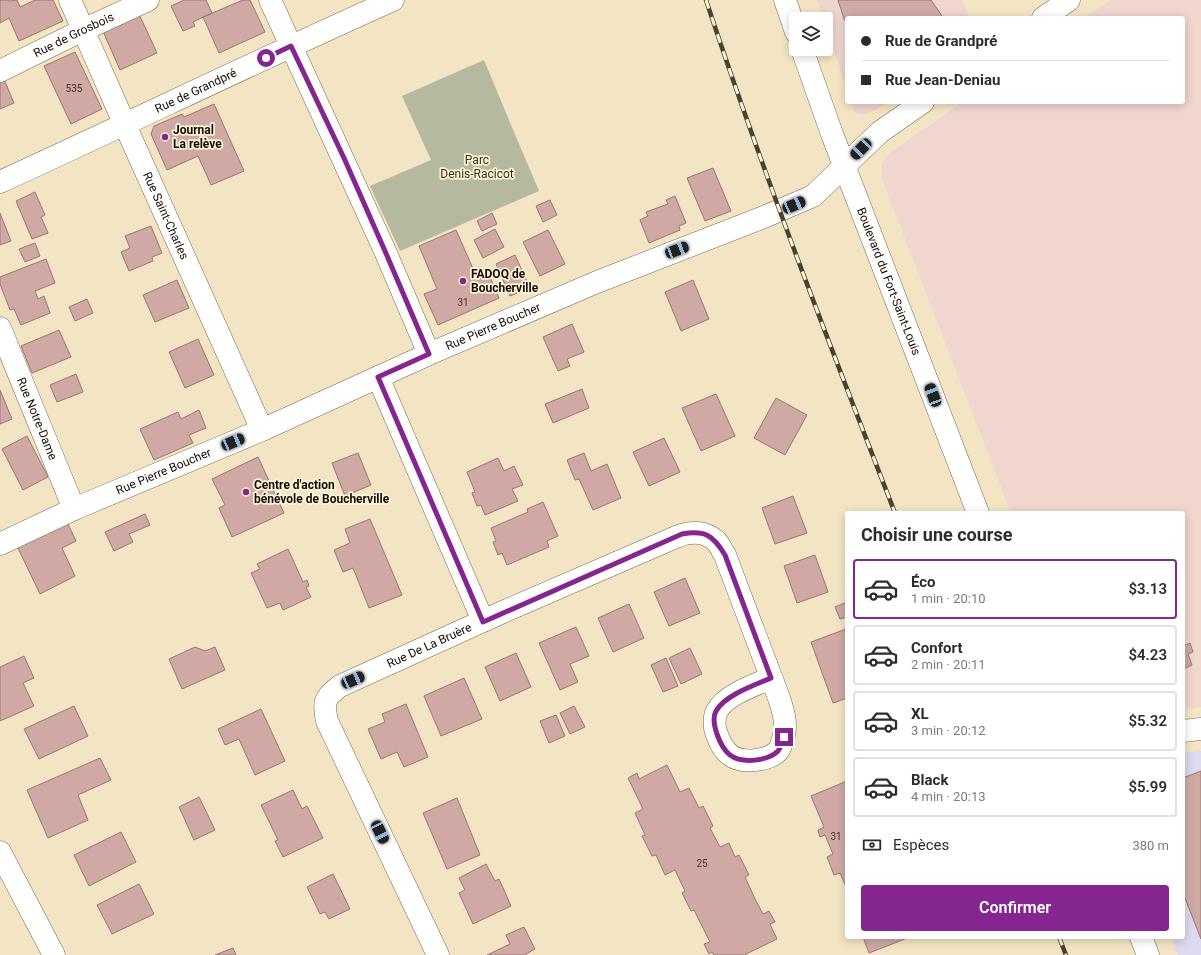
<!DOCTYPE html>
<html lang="fr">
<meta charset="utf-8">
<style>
body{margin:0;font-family:Roboto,sans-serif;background:#f7f7f7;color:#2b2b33;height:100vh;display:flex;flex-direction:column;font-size:15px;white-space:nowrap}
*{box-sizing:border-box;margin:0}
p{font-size:13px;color:#7c7c81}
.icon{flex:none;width:22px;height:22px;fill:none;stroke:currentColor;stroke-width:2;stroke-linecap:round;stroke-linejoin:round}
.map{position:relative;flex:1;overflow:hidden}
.details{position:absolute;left:845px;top:511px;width:340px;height:428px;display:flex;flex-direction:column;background:#fff;border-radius:4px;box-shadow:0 2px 10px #0003}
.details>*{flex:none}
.hud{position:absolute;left:845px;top:16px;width:340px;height:88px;border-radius:4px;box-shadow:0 2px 10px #0003;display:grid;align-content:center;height:88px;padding:0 16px;background:#fff}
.buttons{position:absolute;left:789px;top:12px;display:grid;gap:8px}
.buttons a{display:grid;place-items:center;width:44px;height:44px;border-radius:4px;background:#fff;box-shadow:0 2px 10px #0003;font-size:20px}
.end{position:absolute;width:18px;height:18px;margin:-9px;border:5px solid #842590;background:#fff;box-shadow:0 0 0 2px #fff}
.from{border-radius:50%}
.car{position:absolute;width:12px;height:24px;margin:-12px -6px;border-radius:5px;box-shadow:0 0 3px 1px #0007;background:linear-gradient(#222 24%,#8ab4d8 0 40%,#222 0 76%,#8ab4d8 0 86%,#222 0)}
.hud b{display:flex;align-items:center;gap:14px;height:38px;font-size:15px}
.hud b+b{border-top:1px solid #e1e1e2}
.hud i{width:10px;height:10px;background:#2b2b33}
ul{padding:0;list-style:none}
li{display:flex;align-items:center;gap:12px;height:60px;margin:0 8px 6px;padding:0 8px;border:2px solid #e1e1e2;border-radius:4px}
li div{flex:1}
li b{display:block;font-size:15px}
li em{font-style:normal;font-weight:600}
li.on{border-color:#842590}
li>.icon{width:36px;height:36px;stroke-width:1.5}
h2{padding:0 16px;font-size:18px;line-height:48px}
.pay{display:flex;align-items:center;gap:10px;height:44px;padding:0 16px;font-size:15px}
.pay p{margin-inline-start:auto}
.action{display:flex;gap:8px;margin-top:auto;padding:8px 16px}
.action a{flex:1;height:46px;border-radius:4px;background:#842590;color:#fff;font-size:16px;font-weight:600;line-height:46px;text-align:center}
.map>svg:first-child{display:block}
.commercial{fill:#efd6ce}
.education{fill:#ddd9ee}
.green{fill:#b4b99f}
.building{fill:#d0a9a5;stroke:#9a7672}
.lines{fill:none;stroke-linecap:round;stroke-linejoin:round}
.street-casing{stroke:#766a4c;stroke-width:23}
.secondary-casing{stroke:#766a4c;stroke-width:23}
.street{stroke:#fff;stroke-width:22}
.secondary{stroke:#fff;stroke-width:22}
.rail-casing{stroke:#494233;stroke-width:4.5}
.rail{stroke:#fef3d8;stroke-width:3;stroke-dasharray:9;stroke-linecap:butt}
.route{stroke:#842590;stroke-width:5}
.poi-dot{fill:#842590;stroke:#fef3d8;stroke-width:1.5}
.labels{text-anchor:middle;stroke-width:3.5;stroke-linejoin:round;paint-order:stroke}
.number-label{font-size:10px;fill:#42342c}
.street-label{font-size:12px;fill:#120d03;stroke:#fef3d8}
.poi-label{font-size:12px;font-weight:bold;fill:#120d03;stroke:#fef3d8;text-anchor:start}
.park-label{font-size:12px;fill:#32370d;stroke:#fef3d8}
</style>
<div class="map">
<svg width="1201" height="955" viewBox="0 0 1201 955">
<rect width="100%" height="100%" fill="#f3e5c4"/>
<!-- commercial -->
<path class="commercial" d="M817 0H963L969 18H847V90L826 28V19H823Z
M1110 0H1201V707H1196L1183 711V513H1011L882 179 881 165 888 154 963 102H1183V18H1084Z
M851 102H887L874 111 864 115 854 112Z"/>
<!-- education -->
<path class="education" d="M1201 751V955H1178L1171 937H1183V753Z"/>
<!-- green -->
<path class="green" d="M484 60 511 125 539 191 400 251 370 186 431 160 402 96Z"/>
<!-- building -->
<path class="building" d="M0 0H8L9 1 17 0 20 7 35 0H53L63 21 19 41 9 18 0 23Z
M184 0H206L212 13 193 22 195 26 183 31 171 6Z
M243 0H250L265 32 219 53 203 17Z
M838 0H931L942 16 939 18H847V23L844 19Z
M138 12 157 53 120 70 102 29Z
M75 52 102 109 71 124 44 66Z
M3 77 14 103 0 109V79Z
M214 104 244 171 211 185 198 156 167 170 151 134 154 126 182 114 184 117Z
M713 168 731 211 705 221 687 178Z
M35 192 45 215 41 217 48 233 32 239 16 201Z
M675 196 686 223 679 226 680 230 649 243 640 220 648 216 646 212 668 204 666 200Z
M550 200 557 215 543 222 536 206Z
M0 213 11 241 0 245Z
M492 213 497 224 482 231 477 221Z
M151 226 162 253 152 257 153 261 129 271 121 252 130 248 125 236Z
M495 229 504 247 483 258 474 240Z
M456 230 475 273 486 268 499 298 438 325 424 294 437 289 419 246Z
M548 230 565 264 540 276 523 242Z
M35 243 40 256 25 262 19 249Z
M515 255 530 288 510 296 496 264Z
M46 259 55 283 35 291 38 299 44 296 50 313 21 325 14 309 10 310 0 284V277Z
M177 280 189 308 155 322 143 295Z
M693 280 709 319 681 331 665 292Z
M87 299 93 313 75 321 69 307Z
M572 324 584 352 567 359 570 366 558 371 543 337Z
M59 330 71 357 32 373 21 346Z
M198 339 214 375 185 388 169 352Z
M76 374 83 392 57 402 50 385Z
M582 389 589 408 553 423 545 404Z
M0 390 12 419 0 424Z
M716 394 735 436 701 451 682 408Z
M776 398 807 415 785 455 754 438Z
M199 410 206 428 189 435 193 443 154 460 140 429 178 412 181 419Z
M27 436 48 477 23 490 2 449Z
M664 438 680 472 649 486 633 452Z
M358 453 371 485 345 496 332 463Z
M584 453 591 471 607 464 621 498 593 510 579 479 575 480 567 460Z
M258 457 284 513 232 537 219 508 225 505 212 479Z
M498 458 504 471 514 466 523 485 512 489 518 501 485 515 481 505 477 506 472 493 475 492 467 472Z
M793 496 807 533 775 544 762 508Z
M543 502 558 536 547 541 549 547 507 565 502 553 498 555 493 542 496 541 491 528 528 512 527 509Z
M145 514 150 525 129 534 133 542 114 551 105 532Z
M370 519 402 595 369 608 353 568 343 572 334 550 350 543 345 529Z
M66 520 76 541 62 548 75 576 40 594 16 544Z
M288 549 303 582 307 580 309 586 306 587 311 597 283 610 280 603 267 608 251 573 260 569 257 564Z
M815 555 828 592 797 603 784 566Z
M685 578 700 613 669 626 654 592Z
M847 602V617L840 619 835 607Z
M629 604 644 638 613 652 598 618Z
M576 627 589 656 570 664 578 682 560 690 539 643Z
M846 629 847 698 833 703 811 642Z
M1183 640 1185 645 1190 643 1193 652 1188 654 1192 665 1183 669Z
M195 647 205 651 215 647 225 670 182 689 169 659Z
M690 648 702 674 681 684 669 658Z
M516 653 531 687 500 701 485 667Z
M24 656 34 678 23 683 34 706 0 721V667Z
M666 658 678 686 663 692 651 665Z
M464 678 482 719 441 736 424 696Z
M406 704 428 757 404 767 397 752 381 759 368 729 385 722 382 714Z
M74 706 88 736 39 759 24 729Z
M574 706 585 727 570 734 560 713Z
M261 709 285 761 255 775 239 739 225 745 218 729Z
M556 715 565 736 549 743 540 721Z
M100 758 111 780 78 795 88 820 48 838 27 790Z
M667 765 680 792 689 788 699 808 703 806 713 826 710 828 720 847 729 843 735 857 739 855 749 875 745 877 756 901 763 914 769 911 775 922 770 924 777 939 744 955H714L712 952 709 954 704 944 710 942 694 910 691 911 682 893 685 891 675 870 665 875 656 855 652 856 642 836 645 835 635 813 643 809 628 778 637 773 639 779Z
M1201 771V939L1183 893V778Z
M847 781V889L840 873 834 875 827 857 833 854 825 835 820 837 818 830 824 827 811 796Z
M293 790 302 809 307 806 323 838 283 857 275 841 278 840 261 805Z
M199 797 215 830 194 840 179 807Z
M457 798 480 855 447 869 423 813Z
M121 832 136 862 89 886 74 855Z
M486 864 495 881 499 879 511 906 473 924 459 893 465 890 459 878Z
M333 874 350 909 329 919 325 912 320 914 307 887Z
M139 884 154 914 112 934 97 905Z
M524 927 535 949 526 954V955H487L510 944 506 935Z
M863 937H910L869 953Z
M233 948 236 955H215Z"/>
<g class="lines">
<!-- street casing -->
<g class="street-casing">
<g id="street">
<path id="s1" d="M70 0 125 125 262 430"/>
<path d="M270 0 385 251 429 354"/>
<path d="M1043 18 1069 0"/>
<path id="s2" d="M0 71 83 30 148 0"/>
<path id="s3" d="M0 182C131 122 261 59 393 0"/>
<path id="s4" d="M0 328 74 509"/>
<path d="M378 377 483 621"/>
<path id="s5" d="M0 544 74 509 262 430 429 354 597 282 764 217 813 196 880 132 923 102"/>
<path d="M1183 731 1201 729"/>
<path id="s6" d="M438 955 327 721C323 702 324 698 340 686L505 611 676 537C690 531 705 531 716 541 720 545 722 551 725 555L779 698C784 713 788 727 782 742 781 745 780 749 778 751 768 761 742 764 730 755 722 749 719 740 716 732 714 727 714 716 717 711 725 695 755 685 771 678"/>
</g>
</g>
<!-- secondary casing -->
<g class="secondary-casing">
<g id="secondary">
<path d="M785 0 796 32"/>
<path id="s7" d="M802 49 832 134 978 513"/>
<path d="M0 852 54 955"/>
<path d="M1141 937 1148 955"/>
</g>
</g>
<!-- street -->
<use href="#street" class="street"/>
<!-- secondary -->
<use href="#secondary" class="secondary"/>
<!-- rail casing -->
<g class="rail-casing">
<path id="rail" d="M706 0C763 173 829 343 895 513
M1059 937 1066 955"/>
</g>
<!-- rail -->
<use href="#rail" class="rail"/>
</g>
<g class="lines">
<!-- route -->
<path class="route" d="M266 58 291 46 344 158 385 251 429 354 378 377 483 622 682 534C705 530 713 535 725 555L771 678C755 685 725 695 716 711 710 722 720 747 730 755 742 764 768 761 778 751 781 747 783 741 784 737"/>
</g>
<!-- markers -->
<g class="poi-dot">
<circle cx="165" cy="137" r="4"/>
<circle cx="463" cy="281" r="4"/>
<circle cx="246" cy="492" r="4"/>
</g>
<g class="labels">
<!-- number labels -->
<g class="number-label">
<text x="74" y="92">535</text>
<text x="463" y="306">31</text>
<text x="836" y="840">31</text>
<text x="702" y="867">25</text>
</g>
<!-- street labels -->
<g class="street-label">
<text dy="4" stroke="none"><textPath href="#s2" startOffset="82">Rue de Grosbois</textPath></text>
<text dy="4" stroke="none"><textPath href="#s3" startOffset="216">Rue de Grandpré</textPath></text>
<text dy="4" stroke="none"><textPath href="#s1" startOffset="236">Rue Saint-Charles</textPath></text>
<text dy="4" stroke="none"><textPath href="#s7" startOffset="248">Boulevard du Fort-Saint-Louis</textPath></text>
<text dy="4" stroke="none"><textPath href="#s5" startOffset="539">Rue Pierre Boucher</textPath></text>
<text dy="4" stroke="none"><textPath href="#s4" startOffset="98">Rue Notre-Dame</textPath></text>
<text dy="4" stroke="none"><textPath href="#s5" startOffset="179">Rue Pierre Boucher</textPath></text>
<text dy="4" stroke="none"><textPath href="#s6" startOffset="398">Rue De La Bruère</textPath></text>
</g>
<!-- poi labels -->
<g class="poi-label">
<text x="173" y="134">Journal<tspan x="173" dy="14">La relève</tspan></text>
<text x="471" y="278">FADOQ de<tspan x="471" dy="14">Boucherville</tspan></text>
<text x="254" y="489">Centre d'action<tspan x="254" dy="14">bénévole de Boucherville</tspan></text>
</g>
<!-- park labels -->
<g class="park-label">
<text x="477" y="164">Parc<tspan x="477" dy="14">Denis-Racicot</tspan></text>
</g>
</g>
</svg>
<div class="buttons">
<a><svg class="icon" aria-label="layers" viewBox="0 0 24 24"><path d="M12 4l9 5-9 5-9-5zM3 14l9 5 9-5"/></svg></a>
</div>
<i class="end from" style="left:266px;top:58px"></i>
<i class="end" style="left:784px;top:737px"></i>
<i class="car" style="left:861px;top:149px;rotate:225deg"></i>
<i class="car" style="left:794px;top:205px;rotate:66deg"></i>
<i class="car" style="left:677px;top:250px;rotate:69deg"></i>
<i class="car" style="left:933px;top:395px;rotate:339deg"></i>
<i class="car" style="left:233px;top:442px;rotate:67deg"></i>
<i class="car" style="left:353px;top:680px;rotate:66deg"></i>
<i class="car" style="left:380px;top:832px;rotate:154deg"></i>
<div class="hud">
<b><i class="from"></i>Rue de Grandpré</b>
<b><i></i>Rue Jean-Deniau</b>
</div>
<section class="details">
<h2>Choisir une course</h2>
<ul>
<li class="on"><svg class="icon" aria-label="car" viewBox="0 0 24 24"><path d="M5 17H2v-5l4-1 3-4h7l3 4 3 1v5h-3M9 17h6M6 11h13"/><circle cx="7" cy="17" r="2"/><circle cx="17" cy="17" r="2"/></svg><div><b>Éco</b><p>1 min · 20:10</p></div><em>$3.13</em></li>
<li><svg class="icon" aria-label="car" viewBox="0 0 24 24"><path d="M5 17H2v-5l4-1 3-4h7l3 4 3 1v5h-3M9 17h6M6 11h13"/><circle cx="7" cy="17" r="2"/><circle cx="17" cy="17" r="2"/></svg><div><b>Confort</b><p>2 min · 20:11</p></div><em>$4.23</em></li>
<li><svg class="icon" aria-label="car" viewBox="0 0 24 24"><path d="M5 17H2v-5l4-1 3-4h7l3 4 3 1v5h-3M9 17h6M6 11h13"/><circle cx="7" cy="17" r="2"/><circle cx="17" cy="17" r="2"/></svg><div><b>XL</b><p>3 min · 20:12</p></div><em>$5.32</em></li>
<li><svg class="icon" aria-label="car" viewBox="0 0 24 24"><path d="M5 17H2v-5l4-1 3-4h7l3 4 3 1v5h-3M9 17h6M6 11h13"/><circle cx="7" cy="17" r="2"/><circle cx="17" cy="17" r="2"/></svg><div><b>Black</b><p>4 min · 20:13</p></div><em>$5.99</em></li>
</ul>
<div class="pay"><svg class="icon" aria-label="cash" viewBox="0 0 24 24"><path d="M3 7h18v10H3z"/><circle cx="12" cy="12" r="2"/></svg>Espèces<p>380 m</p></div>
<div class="action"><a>Confirmer</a></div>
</section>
</div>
